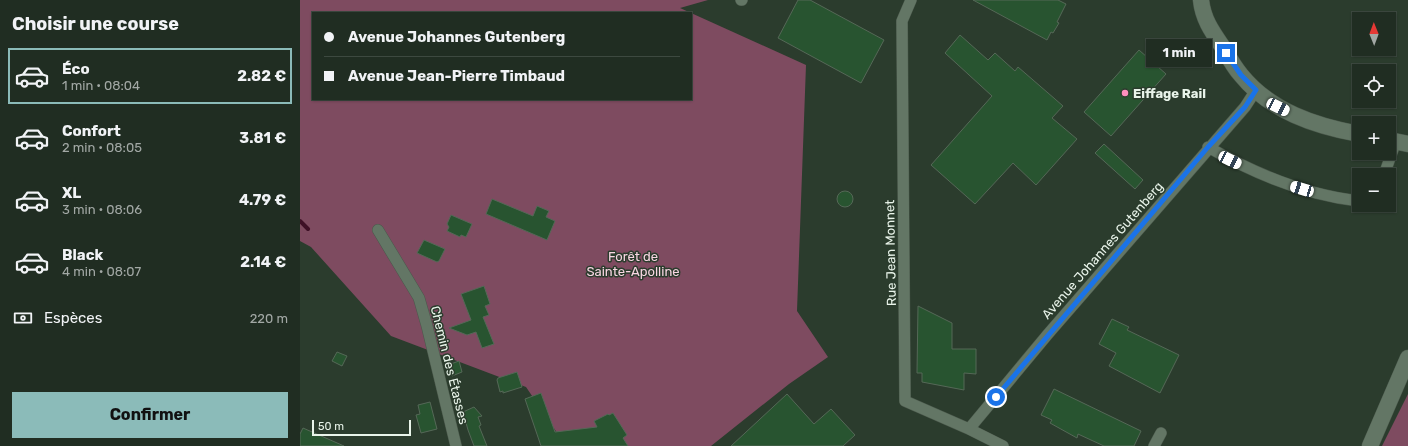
<!DOCTYPE html>
<html lang="fr">
<meta charset="utf-8">
<style>
body{margin:0;font-family:Rubik,sans-serif;background:#2d392f;color:#f1f3f6;height:100vh;display:flex;flex-direction:column;font-size:15px;white-space:nowrap}
*{box-sizing:border-box;margin:0}
p{font-size:13px;color:#a2a8a5}
.icon{flex:none;width:22px;height:22px;fill:none;stroke:currentColor;stroke-width:2;stroke-linecap:round;stroke-linejoin:round}
.map{position:relative;flex:1;overflow:hidden}
.panel{display:flex;flex-direction:column;background:#202d22;width:300px}
.panel>*{flex:none}
.top-card{position:absolute;left:12px;top:12px;width:380px;height:88px;border-radius:0px;box-shadow:0 1px 3px #0004,0 0 0 1px #3d4940;display:grid;align-content:center;height:88px;padding:0 12px;background:#202d22}
.needle{width:26px;rotate:359deg}
.tools{position:absolute;left:1052px;top:12px;display:grid;gap:8px}
.tools a{display:grid;place-items:center;width:44px;height:44px;border-radius:0px;background:#202d22;box-shadow:0 1px 3px #0004,0 0 0 1px #3d4940;font-size:20px}
.scale{position:absolute;left:12px;bottom:10px;width:99px;box-sizing:border-box;padding-left:4px;border:2px solid #e9f4ea;border-top:0;font-size:11px;line-height:14px;white-space:nowrap;color:#e9f4ea;-webkit-text-stroke:3px #2b3c2d;paint-order:stroke}
.end{position:absolute;width:18px;height:18px;margin:-9px;border:5px solid #1a73e8;background:#fff;box-shadow:0 0 0 2px #fff}
.from{border-radius:50%}
.bubble{position:absolute;height:28px;border-radius:0px;background:#202d22;box-shadow:0 1px 3px #0004,0 0 0 1px #3d4940;font-size:13px;font-weight:700;line-height:28px;text-align:center}
.car{position:absolute;width:12px;height:24px;margin:-12px -6px;border-radius:5px;box-shadow:0 0 3px 1px #0007;background:linear-gradient(#fff 24%,#345 0 40%,#fff 0 76%,#345 0 86%,#fff 0)}
.top-card b{display:flex;align-items:center;gap:14px;height:38px;font-size:15px}
.top-card b+b{border-top:1px solid #3d4940}
.top-card i{width:10px;height:10px;background:#f1f3f6}
ul{padding:0;list-style:none}
li{display:flex;align-items:center;gap:12px;height:56px;margin:0 8px 6px;padding:0 4px;border:2px solid transparent;border-radius:0px}
li div{flex:1}
li b{display:block;font-size:15px}
li em{font-style:normal;font-weight:700}
li.current{border-color:#8bbbb9}
li>.icon{width:36px;height:36px;stroke-width:1.5}
h2{padding:0 12px;font-size:18px;line-height:48px}
.pay{display:flex;align-items:center;gap:10px;height:44px;padding:0 12px;font-size:15px}
.pay p{margin-inline-start:auto}
.cta{display:flex;gap:8px;margin-top:auto;padding:8px 12px}
.cta a{flex:1;height:46px;border-radius:0px;background:#8bbbb9;color:#111;font-size:16px;font-weight:700;line-height:46px;text-align:center}
main{display:flex;flex:1;min-height:0}
.map>svg:first-child{display:block}
.green{fill:#7e4b60;fill-rule:evenodd}
.lines{fill:none;stroke-linecap:round;stroke-linejoin:round}
.stream{stroke:#3e1026;stroke-width:4}
.building{fill:#285430;stroke:#556857}
.street-casing{stroke:#4b594c;stroke-width:12}
.secondary-casing{stroke:#4b594c;stroke-width:17}
.street{stroke:#637665;stroke-width:11}
.secondary{stroke:#637665;stroke-width:16}
.route{stroke:#1a73e8;stroke-width:5}
.poi-dot{fill:#fe8ebd;stroke:#2b3c2d;stroke-width:1.5}
.labels{text-anchor:middle;stroke-width:3;stroke-linejoin:round;paint-order:stroke}
.poi-label{font-size:13px;font-weight:bold;fill:#e9f4ea;stroke:#2b3c2d;text-anchor:start}
.street-label{font-size:13px;fill:#e9f4ea;stroke:#2b3c2d}
.park-label{font-size:13px;fill:#f8d5e2;stroke:#2b3c2d}
</style>
<main>
<section class="panel">
<h2>Choisir une course</h2>
<ul>
<li class="current"><svg class="icon" aria-label="car" viewBox="0 0 24 24"><path d="M5 17H2v-5l4-1 3-4h7l3 4 3 1v5h-3M9 17h6M6 11h13"/><circle cx="7" cy="17" r="2"/><circle cx="17" cy="17" r="2"/></svg><div><b>Éco</b><p>1 min · 08:04</p></div><em>2.82 €</em></li>
<li><svg class="icon" aria-label="car" viewBox="0 0 24 24"><path d="M5 17H2v-5l4-1 3-4h7l3 4 3 1v5h-3M9 17h6M6 11h13"/><circle cx="7" cy="17" r="2"/><circle cx="17" cy="17" r="2"/></svg><div><b>Confort</b><p>2 min · 08:05</p></div><em>3.81 €</em></li>
<li><svg class="icon" aria-label="car" viewBox="0 0 24 24"><path d="M5 17H2v-5l4-1 3-4h7l3 4 3 1v5h-3M9 17h6M6 11h13"/><circle cx="7" cy="17" r="2"/><circle cx="17" cy="17" r="2"/></svg><div><b>XL</b><p>3 min · 08:06</p></div><em>4.79 €</em></li>
<li><svg class="icon" aria-label="car" viewBox="0 0 24 24"><path d="M5 17H2v-5l4-1 3-4h7l3 4 3 1v5h-3M9 17h6M6 11h13"/><circle cx="7" cy="17" r="2"/><circle cx="17" cy="17" r="2"/></svg><div><b>Black</b><p>4 min · 08:07</p></div><em>2.14 €</em></li>
</ul>
<div class="pay"><svg class="icon" aria-label="cash" viewBox="0 0 24 24"><path d="M3 7h18v10H3z"/><circle cx="12" cy="12" r="2"/></svg>Espèces<p>220 m</p></div>
<div class="cta"><a>Confirmer</a></div>
</section>
<div class="map">
<svg width="1108" height="446" viewBox="0 0 1108 446">
<rect width="100%" height="100%" fill="#2b3c2d"/>
<!-- green -->
<path class="green" d="M0 0H408L380 8 506 65 497 311 528 357 489 384 411 446H266L226 387 91 336 11 247 0 241ZM13 13H391V99H13Z
M1108 394V446H1082Z"/>
<g class="lines">
<!-- stream -->
<path class="stream" d="M0 221 8 229"/>
</g>
<!-- building -->
<path class="building" d="M498 0H510L584 40 561 83 478 38Z
M673 0H758L766 4 757 22 759 23 753 33 751 32 747 40Z
M660 35 688 60 695 53 715 71 718 67 755 99 763 106 752 118 777 139 736 185 713 163 675 204 631 165 692 96 645 53Z
M839 50 866 74 811 136 784 112Z
M804 144 843 180 835 189 795 153Z
M537 199a8 8 0 1 1 16 0a8 8 0 1 1-16 0Z
M192 199 233 216 237 206 249 211 246 217 255 221 247 240 186 214Z
M151 215 172 224 166 237 161 235 160 237 147 231 149 227 147 224Z
M124 240 145 249 139 261 137 262 117 253Z
M184 286 190 304 185 306 189 315 183 317 194 344 182 348 176 332 167 335 149 328 171 320 161 294Z
M618 306 652 323V349H676V374L664 373V390L622 382V373H617Z
M812 319 829 327 827 330 879 355 860 393 809 366 816 353 799 344Z
M37 352 47 356 42 366 32 361Z
M159 361 162 372 152 376 148 365Z
M217 372 222 387 203 393V391L200 392 197 380 198 378Z
M754 389 841 431 834 446H804L778 434 777 438 750 423 752 420 741 415Z
M241 393 255 432 297 427 294 421 308 414 309 415 313 413 327 435 323 438 328 446H241L225 399Z
M487 394 514 424 531 409 555 435 543 446H431Z
M130 402 137 429 121 433 116 415 120 414 118 405Z
M174 407 182 416 178 417 181 425 179 426 187 446H174L168 430 163 412Z
M3 428 44 446H0V434Z"/>
<g class="lines">
<!-- street casing -->
<g class="street-casing">
<path id="street" d="M441 0H442
M611 0 602 21 605 401 669 429 703 446
M908 147C955 174 1005 195 1059 201
M1084 175 1096 141
M78 230 119 298 127 326 156 446
M669 429 748 334 945 107 956 90
M854 446 861 433"/>
</g>
<!-- secondary casing -->
<g class="secondary-casing">
<path id="secondary" d="M901 0C903 20 913 33 924 49 929 58 934 67 941 75 970 111 1015 126 1059 134
M1089 140 1108 144
M1070 446 1108 358"/>
</g>
<!-- street -->
<use href="#street" class="street"/>
<!-- secondary -->
<use href="#secondary" class="secondary"/>
</g>
<g class="lines">
<!-- route -->
<path class="route" d="M696 397 908 147 945 107 956 90 941 75 926 53"/>
</g>
<!-- markers -->
<circle class="poi-dot" cx="825" cy="93" r="4"/>
<g class="labels">
<!-- poi labels -->
<g class="poi-label">
<text x="833" y="98">Eiffage Rail</text>
</g>
<!-- street labels -->
<g class="street-label">
<text transform="translate(802 250) rotate(-49)" y="5">Avenue Johannes Gutenberg</text>
<text transform="translate(590 253) rotate(-91)" y="5">Rue Jean Monnet</text>
<text transform="translate(150 365) rotate(76)" y="5">Chemin des Étasses</text>
</g>
<!-- park labels -->
<g class="park-label">
<text x="333" y="261">Forêt de<tspan x="333" dy="15">Sainte-Apolline</tspan></text>
</g>
</g>
</svg>
<div class="tools">
<a><svg class="needle" viewBox="-14 -14 28 28"><path d="M0-13l5 13h-10z" fill="#e53935"/><path d="M0 13l5-13h-10z" fill="#a2a8a5"/></svg></a>
<a><svg class="icon" aria-label="locate" viewBox="0 0 24 24"><circle cx="12" cy="12" r="6"/><path d="M12 2v4M12 18v4M2 12h4M18 12h4"/></svg></a>
<a>+</a>
<a>−</a>
</div>
<div class="scale">50 m</div>
<i class="end from" style="left:696px;top:397px"></i>
<i class="end" style="left:926px;top:53px"></i>
<div class="bubble" style="left:846px;top:39px;width:66px">1 min</div>
<i class="car" style="left:978px;top:107px;rotate:116deg"></i>
<i class="car" style="left:930px;top:160px;rotate:116deg"></i>
<i class="car" style="left:1002px;top:189px;rotate:287deg"></i>
<div class="top-card">
<b><i class="from"></i>Avenue Johannes Gutenberg</b>
<b><i></i>Avenue Jean-Pierre Timbaud</b>
</div>
</div>
</main>
